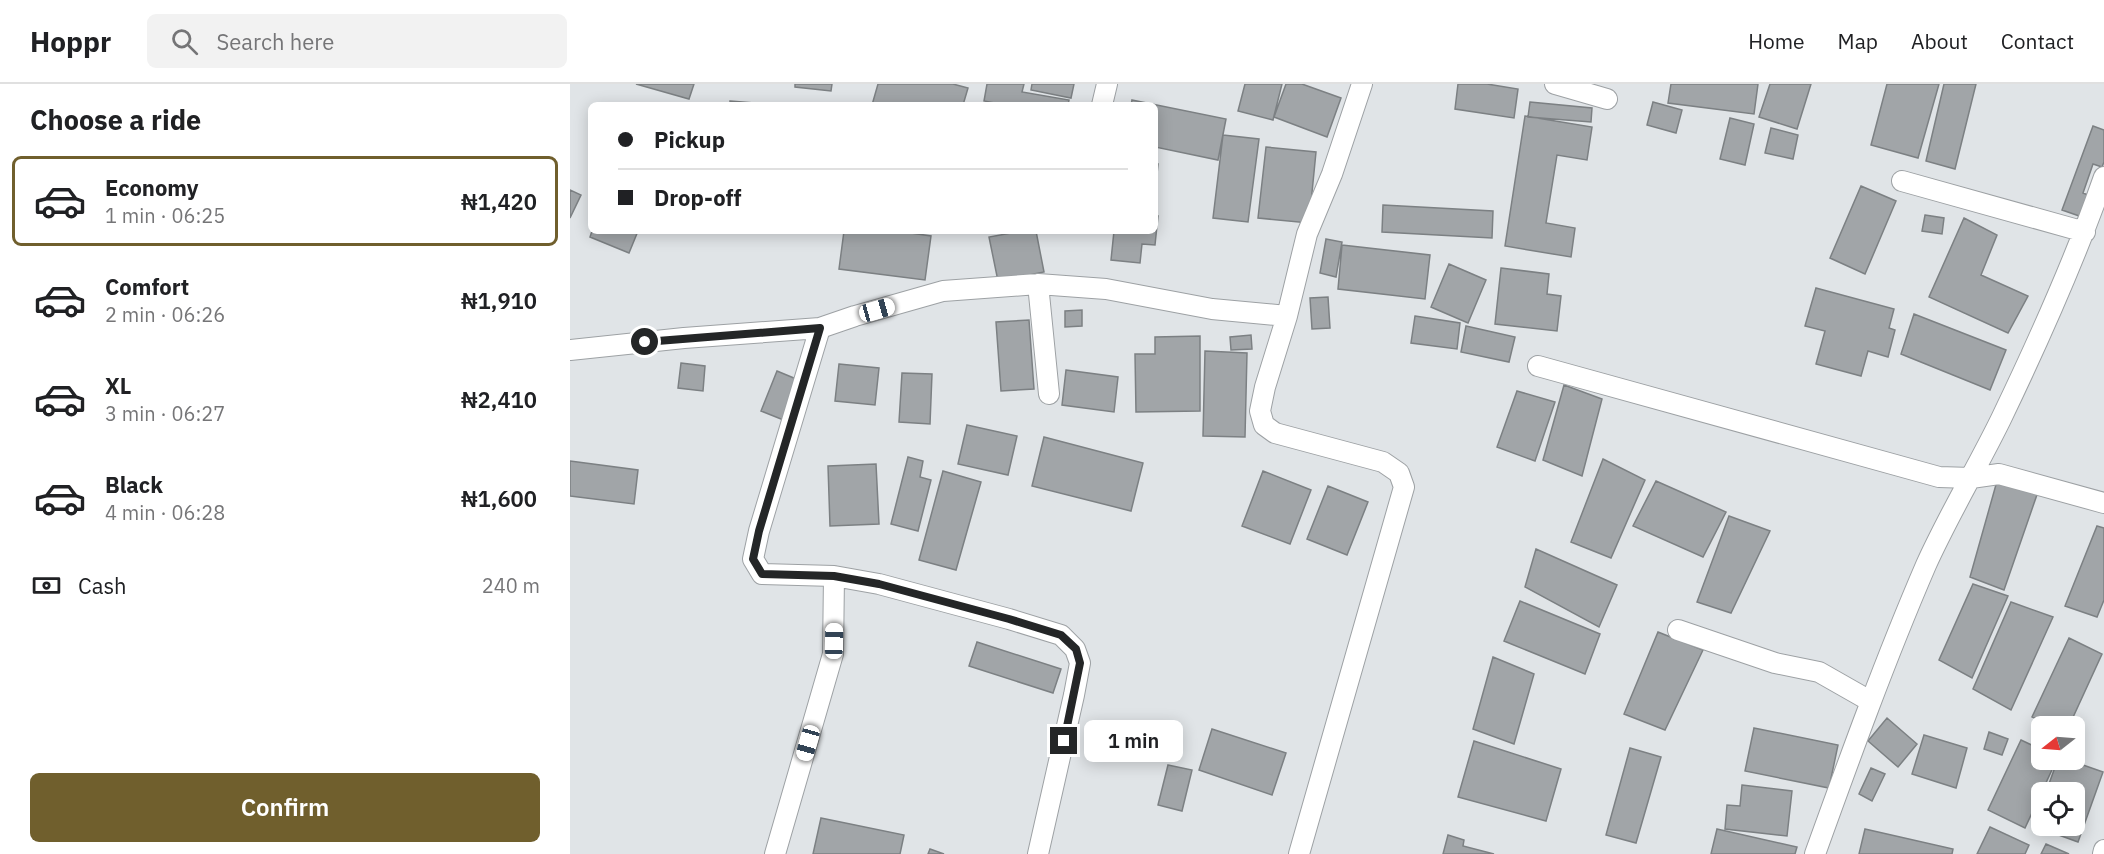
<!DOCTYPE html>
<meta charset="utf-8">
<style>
body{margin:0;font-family:"IBM Plex Sans",sans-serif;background:#f2f2f2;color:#202124;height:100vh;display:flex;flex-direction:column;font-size:22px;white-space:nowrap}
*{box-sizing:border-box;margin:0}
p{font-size:20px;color:#757577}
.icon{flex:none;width:33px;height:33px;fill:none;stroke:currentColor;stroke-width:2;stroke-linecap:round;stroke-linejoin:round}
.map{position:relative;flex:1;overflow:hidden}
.sheet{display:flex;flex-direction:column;background:#fff;width:570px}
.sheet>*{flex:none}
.hud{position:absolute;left:18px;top:18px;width:570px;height:132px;border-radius:9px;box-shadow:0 3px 15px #0003;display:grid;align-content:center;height:132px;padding:0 30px;background:#fff}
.needle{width:39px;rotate:253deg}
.tools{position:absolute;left:1461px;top:632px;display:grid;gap:12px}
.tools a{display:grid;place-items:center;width:54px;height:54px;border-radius:9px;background:#fff;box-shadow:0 3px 15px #0003;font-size:30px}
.end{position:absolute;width:27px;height:27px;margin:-14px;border:8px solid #242627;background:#fff;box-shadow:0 0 0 3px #fff}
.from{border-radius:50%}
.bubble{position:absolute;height:42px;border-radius:9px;background:#fff;box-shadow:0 3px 15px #0003;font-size:20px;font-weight:600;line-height:42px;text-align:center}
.car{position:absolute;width:18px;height:36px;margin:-18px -9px;border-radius:8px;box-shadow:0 0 4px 2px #0007;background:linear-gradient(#fff 24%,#345 0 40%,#fff 0 76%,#345 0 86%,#fff 0)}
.hud b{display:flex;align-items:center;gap:21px;height:57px;font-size:22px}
.hud b+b{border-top:2px solid #e0e0e0}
.hud i{width:15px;height:15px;background:#202124}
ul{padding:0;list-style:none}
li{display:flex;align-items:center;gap:18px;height:90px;margin:0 12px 9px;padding:0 18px;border:3px solid transparent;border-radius:9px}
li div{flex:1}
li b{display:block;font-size:22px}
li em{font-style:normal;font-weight:600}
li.selected{border-color:#705f2d}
li>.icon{width:54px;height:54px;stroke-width:1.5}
h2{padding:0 30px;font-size:27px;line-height:72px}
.pay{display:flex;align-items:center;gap:15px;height:66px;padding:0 30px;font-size:22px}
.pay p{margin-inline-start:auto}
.primary-button{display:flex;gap:12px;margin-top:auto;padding:12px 30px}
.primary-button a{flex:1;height:69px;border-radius:9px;background:#705f2d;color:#fff;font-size:24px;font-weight:600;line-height:69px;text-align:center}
header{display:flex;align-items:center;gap:36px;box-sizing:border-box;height:84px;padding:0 30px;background:#fff;border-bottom:2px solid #e0e0e0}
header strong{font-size:28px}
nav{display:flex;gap:33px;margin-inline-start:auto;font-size:21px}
.search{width:420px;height:54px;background:#f2f2f2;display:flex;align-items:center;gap:15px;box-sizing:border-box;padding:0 21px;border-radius:9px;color:#757577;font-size:22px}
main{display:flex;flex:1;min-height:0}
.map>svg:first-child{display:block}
.building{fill:#a1a5a8;stroke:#7c8083;stroke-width:1.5}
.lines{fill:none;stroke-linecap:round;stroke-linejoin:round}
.minor-casing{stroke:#9da1a4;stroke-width:22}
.minor{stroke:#fff;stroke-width:20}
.route{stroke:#242627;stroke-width:8}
</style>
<header>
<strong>Hoppr</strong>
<div class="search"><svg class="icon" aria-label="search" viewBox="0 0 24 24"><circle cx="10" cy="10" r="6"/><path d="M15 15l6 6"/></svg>Search here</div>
<nav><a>Home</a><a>Map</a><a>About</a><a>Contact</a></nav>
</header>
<main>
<section class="sheet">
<h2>Choose a ride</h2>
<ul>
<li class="selected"><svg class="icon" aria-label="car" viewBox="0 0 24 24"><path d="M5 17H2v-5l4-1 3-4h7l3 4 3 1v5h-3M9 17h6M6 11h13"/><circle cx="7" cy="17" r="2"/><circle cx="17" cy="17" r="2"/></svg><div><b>Economy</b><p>1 min · 06:25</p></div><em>₦1,420</em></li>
<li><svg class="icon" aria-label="car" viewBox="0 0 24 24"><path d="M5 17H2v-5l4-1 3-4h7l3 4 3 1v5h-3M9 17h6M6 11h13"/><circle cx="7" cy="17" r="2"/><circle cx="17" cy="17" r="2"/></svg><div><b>Comfort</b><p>2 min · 06:26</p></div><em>₦1,910</em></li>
<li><svg class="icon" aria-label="car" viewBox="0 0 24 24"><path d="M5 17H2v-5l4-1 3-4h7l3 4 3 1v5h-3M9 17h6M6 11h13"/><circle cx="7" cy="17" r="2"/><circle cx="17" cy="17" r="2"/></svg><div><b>XL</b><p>3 min · 06:27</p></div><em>₦2,410</em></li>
<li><svg class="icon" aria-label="car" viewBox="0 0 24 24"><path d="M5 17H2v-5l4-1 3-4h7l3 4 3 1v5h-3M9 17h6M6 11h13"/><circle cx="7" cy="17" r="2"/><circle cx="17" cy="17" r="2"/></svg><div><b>Black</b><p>4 min · 06:28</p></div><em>₦1,600</em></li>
</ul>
<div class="pay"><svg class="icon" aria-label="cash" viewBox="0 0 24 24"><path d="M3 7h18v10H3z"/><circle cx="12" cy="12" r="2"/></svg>Cash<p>240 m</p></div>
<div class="primary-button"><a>Confirm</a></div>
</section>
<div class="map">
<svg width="1534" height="770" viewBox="0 0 1534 770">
<rect width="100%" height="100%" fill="#e0e4e7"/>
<!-- building -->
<path class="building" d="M66 0H124L119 15Z
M225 0H262L261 7 225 3Z
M308 0H383L398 4 393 21H302Z
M417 0H454L452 8 499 16 498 21H435L414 17Z
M462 0H504L501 14 461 6Z
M675 0H712L703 36 668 27Z
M716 0H732L771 14 757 53 704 33Z
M888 0H917L948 5 944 34 885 25Z
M1101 0H1188L1184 30 1098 19Z
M1200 0H1241L1227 45 1189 33Z
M1317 0H1369L1348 74 1301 61Z
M1374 0H1406L1385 85 1356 77Z
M562 16 656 35 648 76 585 63V21H561Z
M160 17 210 21H160Z
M960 18 1022 24 1021 38 958 33Z
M1083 18 1112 26 1106 49 1077 41Z
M955 32 1022 43 1017 76 987 71 976 139 1005 144 1001 173 935 162Z
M1160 34 1184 40 1175 81 1150 75Z
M1523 42 1534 46V78L1532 83 1523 80 1513 109 1523 113 1515 134 1492 126Z
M1201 44 1228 51 1223 75 1195 69Z
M653 51 689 55 678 138 643 134Z
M696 63 746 68 739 139 688 134Z
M585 80H588L585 110Z
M1291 102 1326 117 1295 190 1260 174Z
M0 106 11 111 0 134Z
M813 121 923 127 922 154 812 148Z
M1355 131 1374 134 1372 150 1352 147Z
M585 132H588L585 161 572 160 570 179 541 176 544 147H585Z
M1394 134 1427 151 1411 191 1458 212 1438 249 1359 213Z
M22 147H68L59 169 20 153Z
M274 147H327L361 152 355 196 269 185Z
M452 147H466L474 188 428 197 419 153Z
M756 155 772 158 766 193 750 189Z
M772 161 860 171 855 215 768 205Z
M879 180 916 196 898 239 861 223Z
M931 184 979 190 977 210 991 212 987 247 925 240Z
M1246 204 1324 225 1319 244 1325 246 1318 273 1298 267 1291 292 1246 280 1255 247 1235 242Z
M758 213 760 244 742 245 740 214Z
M512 226V242L495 243V227Z
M1344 230 1436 266 1420 306 1331 270Z
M845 232 890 239 887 265 841 259Z
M459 236 464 305 431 307 426 238Z
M896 242 945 253 939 278 891 268Z
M681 251 682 265 661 266 660 253Z
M630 252V327L566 328 565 270H585V253Z
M635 267 677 269 675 353 633 352Z
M111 279 135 282 133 307 108 304Z
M269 280 309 284 305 321 265 317Z
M496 286 548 293 544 328 492 321Z
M207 287 231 297 216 337 191 327Z
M332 289 362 290 360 340 329 338Z
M994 301 1032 315 1012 392 973 376Z
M947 307 985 318 965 377 927 363Z
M397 341 447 352 438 391 388 380Z
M474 353 573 379 561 427 462 402Z
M338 373 353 377 350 393 361 396 348 447 321 440Z
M1033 375 1075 396 1041 474 1001 458Z
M0 377 68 386 64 420 0 412Z
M306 380 309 440 260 442 258 382Z
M373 387 411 398 386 486 349 476Z
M693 387 741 406 720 460 672 442Z
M1429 390 1470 402 1434 506 1400 493Z
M1086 397 1156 428 1133 473 1063 442Z
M758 402 798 418 777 471 737 455Z
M1159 432 1200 447 1161 529 1127 518Z
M1527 442 1534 444V516L1527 533 1495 522Z
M966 465 1047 501 1029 543 955 503Z
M1403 500 1438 512 1402 594 1369 576Z
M950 517 1030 550 1015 590 934 557Z
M1441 518 1483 533 1441 626 1403 605Z
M1088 548 1133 566 1095 646 1054 630Z
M1499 554 1532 570 1499 642H1481L1462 633Z
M407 558 491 585 483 609 399 582Z
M923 573 964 590 944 660 903 645Z
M1317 634 1347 660 1328 683 1298 657Z
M1184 644 1268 661 1259 704 1175 687Z
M642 645 716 669 702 711 629 686Z
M1419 648 1438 655 1432 671 1414 665Z
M1354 651 1397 664 1386 704 1342 690Z
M1451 656 1472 666V675H1487L1455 744 1418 726Z
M904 657 991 685 976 737 888 713Z
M1060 664 1091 673 1066 759 1036 751Z
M1488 675H1496L1533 688 1508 758 1464 742 1472 722V741H1504V708H1476Z
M598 681 622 686 612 727 588 721Z
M1301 684 1315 690 1302 717 1289 710Z
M1172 701 1222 707 1217 752 1155 745 1157 721 1170 722Z
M251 734 334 751 330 770H243Z
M1420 743 1459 761 1455 770H1407Z
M1147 745 1227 763 1225 770H1141Z
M1295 745 1383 765 1382 770H1289Z
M878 751 894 756 893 762 924 770H873Z
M1476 760 1499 770H1471Z
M360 765 374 770H358Z"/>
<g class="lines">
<!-- minor casing -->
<g class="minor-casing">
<path id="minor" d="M985 0 1037 15
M532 21 537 0
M1332 97 1515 148
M468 200 479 310
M250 244 285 232 373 207 468 200 536 205 642 225 717 232
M0 266 114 254 250 244 189 447 183 475 192 490 264 492 263 570 205 770
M968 282 1369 393 1401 394 1429 390 1534 419
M264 492 309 500 439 535 491 551 505 565 510 579 504 611 468 770
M1108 546 1205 579 1249 588 1300 617
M729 770 834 403 829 389 813 378 705 349 694 341 690 327 695 303 717 232 737 150 762 90 792 0
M1245 770C1280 673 1315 576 1356 481 1378 432 1407 384 1431 335 1469 256 1505 176 1534 93
M1533 770 1534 766"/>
</g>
<!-- minor -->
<use href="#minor" class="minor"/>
</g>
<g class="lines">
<!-- route -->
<path class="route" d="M75 258 250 244 189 447 183 475 192 490 264 492 309 500 439 535 491 551 506 565 510 579 494 657"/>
</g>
</svg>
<div class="tools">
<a><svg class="needle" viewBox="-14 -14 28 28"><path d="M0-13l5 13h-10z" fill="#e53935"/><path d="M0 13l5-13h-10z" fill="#757577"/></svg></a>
<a><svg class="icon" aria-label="locate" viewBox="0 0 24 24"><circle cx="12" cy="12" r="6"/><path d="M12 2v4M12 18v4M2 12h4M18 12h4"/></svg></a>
</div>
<i class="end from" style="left:75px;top:258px"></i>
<i class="end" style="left:494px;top:657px"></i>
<div class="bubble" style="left:514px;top:636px;width:99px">1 min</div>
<i class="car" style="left:307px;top:226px;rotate:74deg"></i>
<i class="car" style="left:264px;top:557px;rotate:1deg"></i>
<i class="car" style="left:238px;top:659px;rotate:196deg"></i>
<div class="hud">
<b><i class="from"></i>Pickup</b>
<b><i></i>Drop-off</b>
</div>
</div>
</main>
